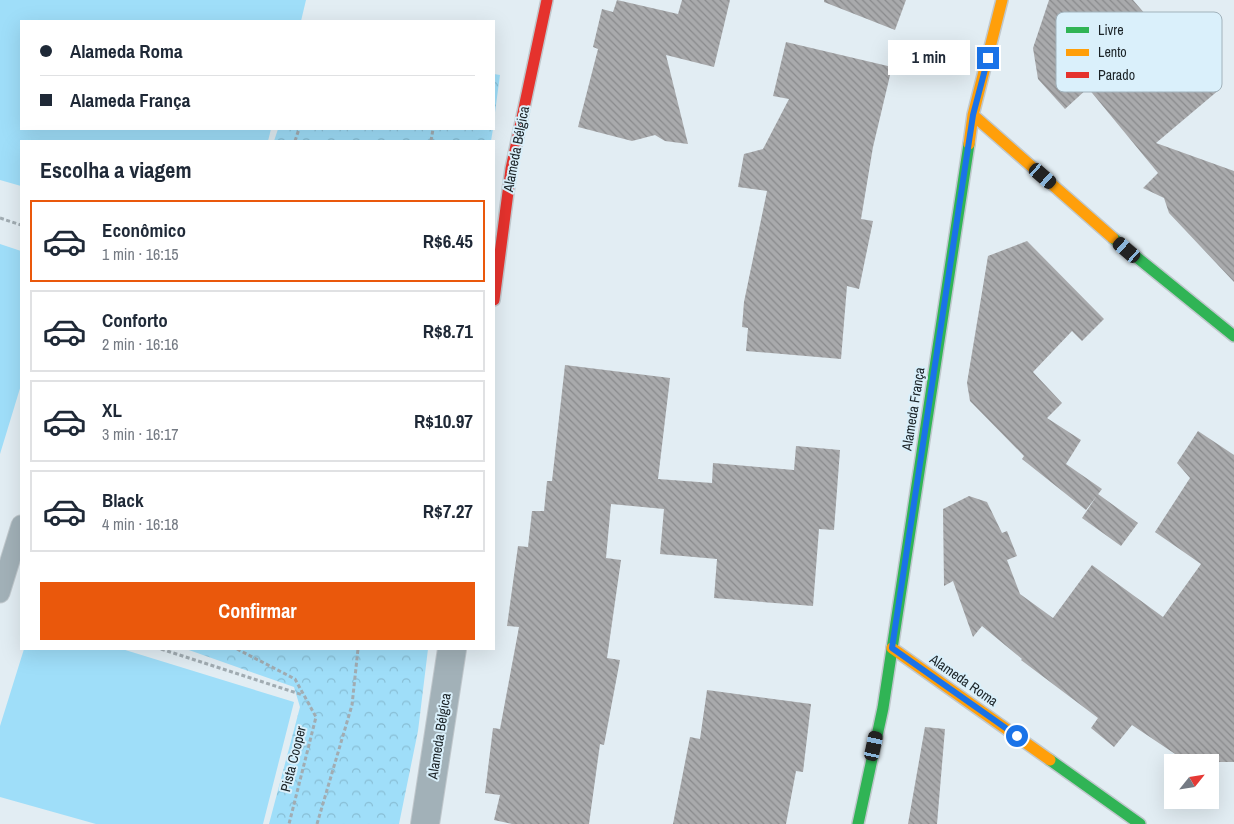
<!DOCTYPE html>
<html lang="pt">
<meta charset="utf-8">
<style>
body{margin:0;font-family:"Archivo Narrow",sans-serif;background:#f2f2f3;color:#1f2937;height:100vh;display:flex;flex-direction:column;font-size:19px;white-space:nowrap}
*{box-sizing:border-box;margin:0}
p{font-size:16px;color:#747a83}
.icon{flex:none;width:28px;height:28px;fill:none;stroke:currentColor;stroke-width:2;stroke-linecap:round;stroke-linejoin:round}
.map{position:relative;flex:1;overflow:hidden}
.sheet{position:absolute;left:20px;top:140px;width:475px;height:510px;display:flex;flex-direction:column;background:#fff;border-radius:0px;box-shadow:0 5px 20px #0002}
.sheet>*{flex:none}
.guide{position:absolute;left:20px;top:20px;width:475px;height:110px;border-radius:0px;box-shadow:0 5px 20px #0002;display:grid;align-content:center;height:110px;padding:0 20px;background:#fff}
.needle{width:32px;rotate:60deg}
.tools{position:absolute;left:1164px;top:754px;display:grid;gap:10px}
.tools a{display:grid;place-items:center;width:55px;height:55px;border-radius:0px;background:#fff;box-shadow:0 5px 20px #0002;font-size:25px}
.end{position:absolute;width:22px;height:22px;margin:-11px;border:6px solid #1a73e8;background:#fff;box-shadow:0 0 0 2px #fff}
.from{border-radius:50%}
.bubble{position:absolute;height:35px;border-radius:0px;background:#fff;box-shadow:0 5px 20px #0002;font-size:16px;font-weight:800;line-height:35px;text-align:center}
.car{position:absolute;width:15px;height:30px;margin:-15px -8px;border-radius:6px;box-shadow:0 0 4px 1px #0007;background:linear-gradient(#222 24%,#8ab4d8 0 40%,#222 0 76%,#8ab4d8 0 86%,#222 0)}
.guide b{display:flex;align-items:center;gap:18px;height:48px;font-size:19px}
.guide b+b{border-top:1px solid #e0e1e3}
.guide i{width:12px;height:12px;background:#1f2937}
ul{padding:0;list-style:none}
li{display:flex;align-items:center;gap:15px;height:82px;margin:0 10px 8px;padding:0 10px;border:2px solid #e0e1e3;border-radius:0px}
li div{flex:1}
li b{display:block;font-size:19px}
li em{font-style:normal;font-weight:800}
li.on{border-color:#ea580c}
li>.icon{width:45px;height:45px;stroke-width:1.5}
h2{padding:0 20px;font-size:22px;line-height:60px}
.cta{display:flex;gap:10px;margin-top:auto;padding:10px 20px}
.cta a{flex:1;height:58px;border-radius:0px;background:#ea580c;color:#fff;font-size:20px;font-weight:800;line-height:58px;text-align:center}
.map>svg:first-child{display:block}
.green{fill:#9fdef9}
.forest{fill:url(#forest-crowns)}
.building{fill:url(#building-back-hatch)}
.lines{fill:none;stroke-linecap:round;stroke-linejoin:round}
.lane-casing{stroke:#c0c8cd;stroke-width:21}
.street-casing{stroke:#c0c8cd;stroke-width:30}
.fast-casing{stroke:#c0c8cd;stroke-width:14}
.slow-casing{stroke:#c0c8cd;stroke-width:14}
.jam-casing{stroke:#c0c8cd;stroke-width:14}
.path{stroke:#a1acb2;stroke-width:3;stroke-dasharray:4 2.5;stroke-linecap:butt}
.lane{stroke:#a2b1b8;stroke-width:19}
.street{stroke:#a2b1b8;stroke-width:28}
.fast{stroke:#30b455;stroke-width:11}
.slow{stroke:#ff9f0a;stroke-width:11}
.jam{stroke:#e5322d;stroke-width:11}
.route{stroke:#1a73e8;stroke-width:6}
.labels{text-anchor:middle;stroke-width:4;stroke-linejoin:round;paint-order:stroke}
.street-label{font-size:14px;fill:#1b2327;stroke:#daf0fb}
.key{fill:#daf0fb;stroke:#a1b2bb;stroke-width:1}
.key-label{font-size:14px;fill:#1b2327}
</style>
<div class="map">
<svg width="1234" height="824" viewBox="0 0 1234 824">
<defs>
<pattern id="forest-crowns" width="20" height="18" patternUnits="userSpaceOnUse" patternTransform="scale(1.25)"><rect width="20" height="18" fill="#9fdef9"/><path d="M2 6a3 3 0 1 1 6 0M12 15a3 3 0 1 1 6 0" fill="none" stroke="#88bed5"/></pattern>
<pattern id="building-back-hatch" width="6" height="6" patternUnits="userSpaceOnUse" patternTransform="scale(1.25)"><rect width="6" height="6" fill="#a9aaac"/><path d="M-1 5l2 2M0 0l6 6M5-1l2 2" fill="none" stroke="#898a8c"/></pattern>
</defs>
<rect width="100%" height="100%" fill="#e2edf3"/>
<!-- green -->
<path class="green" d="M0 0H306L301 21H21V129H271L268 141H21V186L0 180Z
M0 244 21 251V385L0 454Z
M24 649H122L294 702 263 824H96L0 797V726Z"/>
<!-- forest -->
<path class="forest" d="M494 74 500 75 494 120Z
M278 129H493L491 141H274Z
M186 649H428L418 731 399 824H269L300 707 294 687Z"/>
<!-- building -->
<path class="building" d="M617 0 678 14 682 0H730L714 67 666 55 688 144 665 141 655 135 632 141 578 127 598 49 593 47 602 9 613 12Z
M824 0H906L895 30 824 2Z
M1049 0H1133L1183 58 1187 55 1220 89 1156 143 1234 171V282L1169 213 1164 198 1143 188 1158 173 1088 88 1065 109 1038 79 1033 48Z
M786 42 892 67 873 147 861 219 873 221 859 289 847 286 841 359 746 351 748 328 742 327 744 302 767 191 738 187 744 154 763 149 789 99 773 96Z
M1027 241 1104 319 1082 341 1072 331 1033 372 1062 403 1047 418 1081 440 1066 464 1102 489 1086 510 1022 459 1024 456 970 401 967 383 988 256Z
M565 365 670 378 658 479 712 483 713 463 794 470 796 446 840 450 834 530 819 529 813 606 714 598 717 559 660 554 664 509 611 504 606 558 621 560 607 658 620 660 604 745 600 744 589 824H512L494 820 500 795 485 793 493 728 500 729 519 627 507 626 518 546 528 547 532 511H544L547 481H552Z
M1198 431 1234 455V762H1187L1132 725 1114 747 1091 728 1098 718 1021 660 1022 659 982 626 973 637 953 581 944 586 943 509 969 496 987 502 1002 533 1007 531 1017 556 1007 560 1020 594 1053 618 1092 565 1163 617 1201 564 1155 532 1190 478 1177 463Z
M1098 494 1138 523 1121 546 1082 518Z
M707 690 811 704 803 772 796 771 786 824H673L690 737 700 739Z
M925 727 945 729 937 824H908Z"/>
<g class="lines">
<!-- lane casing -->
<g class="lane-casing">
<path id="lane" d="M0 593 21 525"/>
</g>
<!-- street casing -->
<g class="street-casing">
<path id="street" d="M425 824 452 649"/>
</g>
<!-- fast casing -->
<g class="fast-casing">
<path id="fast" d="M1113 238 1234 336
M1050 760 1140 824
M858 824 883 708 969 144"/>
</g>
<!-- slow casing -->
<g class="slow-casing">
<path id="slow" d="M973 115 1113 238
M969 144 973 115 1002 0
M892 648 1050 760"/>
</g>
<!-- jam casing -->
<g class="jam-casing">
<path id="jam" d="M494 300 511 169 547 0"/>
</g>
<!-- path -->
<path class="path" d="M295 141 299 129
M431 141 433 129
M0 218 21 225
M161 649 303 695
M237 649 295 679 316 717 289 824
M317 824 352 705 358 649"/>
<!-- lane -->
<use href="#lane" class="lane"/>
<!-- street -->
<use href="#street" class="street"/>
<!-- fast -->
<use href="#fast" class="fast"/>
<!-- slow -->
<use href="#slow" class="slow"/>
<!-- jam -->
<use href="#jam" class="jam"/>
</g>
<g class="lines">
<!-- route -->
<path class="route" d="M988 58 973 115 892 648 1017 736"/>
</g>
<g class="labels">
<!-- street labels -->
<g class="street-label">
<text transform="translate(516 149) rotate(-79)" y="5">Alameda Bélgica</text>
<text transform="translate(913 409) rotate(-81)" y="5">Alameda França</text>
<text transform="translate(964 680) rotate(35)" y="5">Alameda Roma</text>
<text transform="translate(439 736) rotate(-81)" y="5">Alameda Bélgica</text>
<text transform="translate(293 759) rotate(-76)" y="5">Pista Cooper</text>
</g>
</g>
<!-- legend -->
<rect x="1056" y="12" width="166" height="80" rx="8" class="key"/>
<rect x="1066" y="27" width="23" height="6" fill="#30b455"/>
<rect x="1066" y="49" width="23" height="7" fill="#ff9f0a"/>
<rect x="1066" y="72" width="23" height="6" fill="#e5322d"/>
<g class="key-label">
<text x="1098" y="35">Livre</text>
<text x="1098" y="57">Lento</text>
<text x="1098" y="80">Parado</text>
</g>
</svg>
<div class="tools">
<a><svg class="needle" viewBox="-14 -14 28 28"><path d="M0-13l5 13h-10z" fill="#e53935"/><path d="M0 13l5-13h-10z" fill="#747a83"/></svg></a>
</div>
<i class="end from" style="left:1017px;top:736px"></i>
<i class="end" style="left:988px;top:58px"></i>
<div class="bubble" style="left:888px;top:40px;width:82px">1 min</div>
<i class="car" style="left:1043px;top:176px;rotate:131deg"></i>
<i class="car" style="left:1127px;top:250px;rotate:311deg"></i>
<i class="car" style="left:874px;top:746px;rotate:12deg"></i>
<div class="guide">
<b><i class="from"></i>Alameda Roma</b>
<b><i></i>Alameda França</b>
</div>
<section class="sheet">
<h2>Escolha a viagem</h2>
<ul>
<li class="on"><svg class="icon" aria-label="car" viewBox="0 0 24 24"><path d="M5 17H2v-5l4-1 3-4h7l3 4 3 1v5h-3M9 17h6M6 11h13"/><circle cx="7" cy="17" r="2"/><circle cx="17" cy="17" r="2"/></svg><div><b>Econômico</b><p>1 min · 16:15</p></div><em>R$6.45</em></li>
<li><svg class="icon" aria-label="car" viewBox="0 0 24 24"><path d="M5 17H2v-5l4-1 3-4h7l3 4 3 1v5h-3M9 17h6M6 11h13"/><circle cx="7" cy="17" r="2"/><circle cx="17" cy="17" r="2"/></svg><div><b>Conforto</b><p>2 min · 16:16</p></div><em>R$8.71</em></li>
<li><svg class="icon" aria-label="car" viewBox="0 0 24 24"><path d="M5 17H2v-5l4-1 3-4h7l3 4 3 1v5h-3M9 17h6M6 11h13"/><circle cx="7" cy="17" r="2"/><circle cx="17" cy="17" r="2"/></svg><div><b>XL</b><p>3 min · 16:17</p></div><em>R$10.97</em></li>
<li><svg class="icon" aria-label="car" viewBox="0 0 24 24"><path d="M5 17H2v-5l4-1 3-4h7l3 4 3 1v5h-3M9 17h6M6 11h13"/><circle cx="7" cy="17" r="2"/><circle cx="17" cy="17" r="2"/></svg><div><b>Black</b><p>4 min · 16:18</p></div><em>R$7.27</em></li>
</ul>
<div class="cta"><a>Confirmar</a></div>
</section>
</div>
